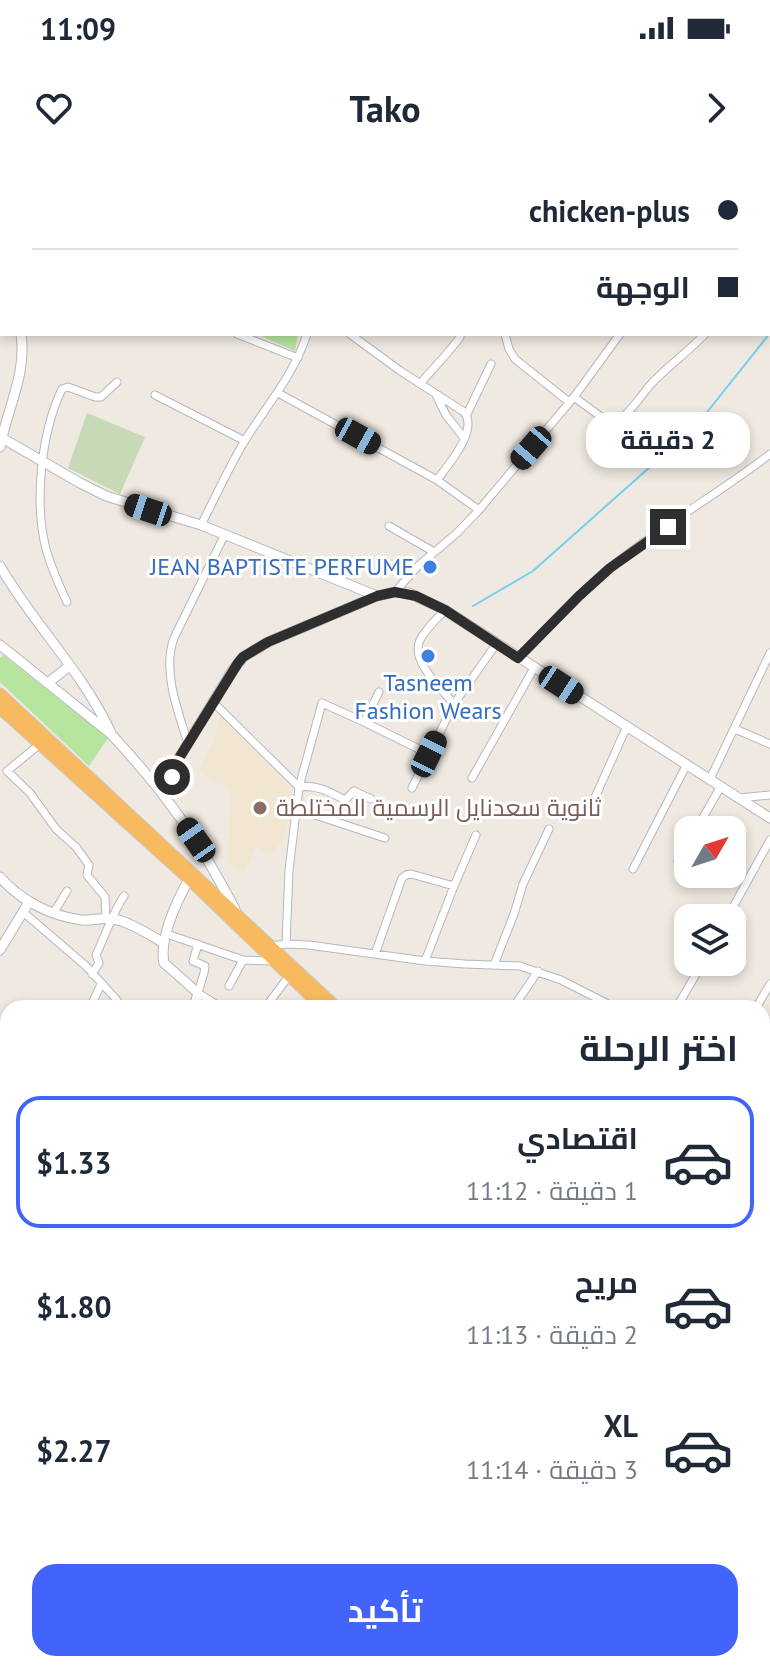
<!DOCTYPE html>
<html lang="ar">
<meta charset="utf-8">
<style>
body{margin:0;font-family:"PT Sans",Cairo,sans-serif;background:#f6f6f7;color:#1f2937;direction:rtl;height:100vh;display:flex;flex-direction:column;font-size:30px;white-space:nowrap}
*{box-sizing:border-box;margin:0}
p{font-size:26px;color:#747a83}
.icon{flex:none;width:44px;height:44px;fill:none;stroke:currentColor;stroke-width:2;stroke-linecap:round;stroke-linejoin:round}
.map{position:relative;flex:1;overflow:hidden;direction:ltr}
.details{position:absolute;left:0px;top:840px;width:770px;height:672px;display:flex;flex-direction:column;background:#fff;border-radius:24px 24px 0 0;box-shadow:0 4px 12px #0003;direction:rtl}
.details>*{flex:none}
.top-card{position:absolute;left:0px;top:0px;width:770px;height:176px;box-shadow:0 4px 12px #0003;direction:rtl;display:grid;align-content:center;height:176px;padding:0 32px;background:#fff}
.needle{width:52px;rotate:51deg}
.tools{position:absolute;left:674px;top:656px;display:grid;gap:16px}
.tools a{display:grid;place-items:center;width:72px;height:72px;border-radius:16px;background:#fff;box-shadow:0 4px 12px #0003;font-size:40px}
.end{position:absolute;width:36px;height:36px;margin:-18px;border:10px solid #2e2e2e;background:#fff;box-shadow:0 0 0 4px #fff}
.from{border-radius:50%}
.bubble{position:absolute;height:56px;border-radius:24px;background:#fff;box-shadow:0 4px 12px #0003;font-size:26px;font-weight:700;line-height:56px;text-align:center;direction:rtl}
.car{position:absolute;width:24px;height:48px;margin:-24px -12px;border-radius:10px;box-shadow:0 0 6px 2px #0007;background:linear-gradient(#222 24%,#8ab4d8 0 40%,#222 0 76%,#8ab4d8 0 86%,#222 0)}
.top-card b{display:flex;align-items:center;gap:28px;height:76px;font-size:30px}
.top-card b+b{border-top:2px solid #e0e1e3}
.top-card i{width:20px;height:20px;background:#1f2937}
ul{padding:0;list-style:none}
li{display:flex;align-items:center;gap:24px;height:132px;margin:0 16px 12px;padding:0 16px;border:4px solid transparent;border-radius:24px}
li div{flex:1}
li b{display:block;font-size:30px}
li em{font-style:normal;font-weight:700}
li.on{border-color:#4264fb}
li>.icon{width:72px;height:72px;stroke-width:1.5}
h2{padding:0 32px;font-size:36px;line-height:96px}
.button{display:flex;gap:16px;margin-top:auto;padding:16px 32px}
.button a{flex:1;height:92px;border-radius:24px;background:#4264fb;color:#fff;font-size:32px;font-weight:700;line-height:92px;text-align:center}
.status{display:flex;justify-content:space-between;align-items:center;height:56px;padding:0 40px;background:#fff;direction:ltr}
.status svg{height:22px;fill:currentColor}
header{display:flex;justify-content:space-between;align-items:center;height:104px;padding:0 32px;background:#fff;font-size:36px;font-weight:700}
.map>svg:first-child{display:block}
.education{fill:#f0e6d1}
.green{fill:#b6e59e}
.cemetery{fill:#c8d9b8}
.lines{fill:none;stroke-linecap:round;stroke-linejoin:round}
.stream{stroke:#75cff0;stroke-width:2}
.minor-casing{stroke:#b4b7c1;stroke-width:9}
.tertiary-casing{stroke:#b4b7c1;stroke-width:11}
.trunk-casing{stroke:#c9c9c9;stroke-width:13}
.minor{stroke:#fff;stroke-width:7}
.tertiary{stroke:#fff;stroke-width:9}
.trunk{stroke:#f8ba60;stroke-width:11}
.route{stroke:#2e2e2e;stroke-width:10}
.shop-dot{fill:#3f7fe0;stroke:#fff;stroke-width:3}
.education-dot{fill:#8d6e63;stroke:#fff;stroke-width:3}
.labels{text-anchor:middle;stroke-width:6;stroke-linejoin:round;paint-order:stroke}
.shop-label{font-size:24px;fill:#366cbe;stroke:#fff;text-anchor:end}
.education-label{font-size:24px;fill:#785e54;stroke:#fff;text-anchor:start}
</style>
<div class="status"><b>11:09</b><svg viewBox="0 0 49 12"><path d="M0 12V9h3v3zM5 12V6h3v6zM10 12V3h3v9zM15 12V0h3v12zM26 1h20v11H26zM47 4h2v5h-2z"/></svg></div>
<header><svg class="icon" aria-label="forward" viewBox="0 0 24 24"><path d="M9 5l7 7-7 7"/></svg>Tako<svg class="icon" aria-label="heart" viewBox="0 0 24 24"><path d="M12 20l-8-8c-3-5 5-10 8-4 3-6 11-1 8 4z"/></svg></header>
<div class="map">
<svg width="770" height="1512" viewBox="0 0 770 1512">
<rect width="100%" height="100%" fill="#efe9e1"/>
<!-- education -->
<path class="education" d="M220 551 293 632 282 682 268 697 257 686 243 714 228 704 231 631 198 611 215 579Z"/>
<!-- green -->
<path class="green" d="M262 174H298L295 191 261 176Z
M3 495 108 578 89 606 0 522V498Z"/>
<!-- cemetery -->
<path class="cemetery" d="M87 253 145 277 120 334 68 308Z"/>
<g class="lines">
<!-- stream -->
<path class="stream" d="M473 446 533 411 696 266 770 173"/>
<!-- minor casing -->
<g class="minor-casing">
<path id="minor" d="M83 0 84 2
M299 0 300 2
M427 0V2
M475 0 476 2
M19 2V0
M154 2 155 0
M386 2 387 0
M412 2V0
M758 2 760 0
M0 49 2 46
M0 67H2
M768 96 770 94
M237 174 298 198
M350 174 399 210 464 252C479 270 448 305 437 320
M505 174 509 189 515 199 569 242
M420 224C433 208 448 194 460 177
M278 233 437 320 479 350
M155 235 245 281
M437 237 446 255 464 278
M574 237 604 259C611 262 616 263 622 258 632 250 643 233 652 223 669 205 688 192 705 174
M467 254 491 204
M201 365C215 338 228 309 244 282 266 246 294 215 307 174
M389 366 434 392
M395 432 418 406 457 373 479 350 574 237 620 174
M67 442C59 425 51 407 46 389 34 342 41 273 62 229L68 227 95 237H101L117 222
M445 450C437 459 426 468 420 480 410 501 441 528 454 544
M518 498C548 467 577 435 610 408 661 366 718 334 770 294
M379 532 364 562 429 594
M213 542 299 627 289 710 286 784
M364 562 322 543 299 627C316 624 330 632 345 640L354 631 371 639
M735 569 770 584
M188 583C178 552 162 510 174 478L225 374
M40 584 7 611 30 633 56 669 76 687 89 705 87 715 105 737 106 759
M472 618 534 508
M710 619 770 493
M412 628 454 544 497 483
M740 638 770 635
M593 642 627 566
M297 649 385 678
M696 670 721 626
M678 701 688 684
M633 709 687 604
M23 752 86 806 116 839 122 848
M54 752 67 731
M727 758 770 680
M167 774 243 800 272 801
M198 784 193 801 205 806 204 813 198 833 222 848
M270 786 286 784 309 785 425 801 465 804 520 806 561 820 616 848
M375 794 402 718 406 715 411 714 454 726 476 675
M425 801 454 726
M494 805 514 754 523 724 549 669
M92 814 99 803 96 795C105 776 113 752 124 736
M229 826 243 800
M90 848 101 824
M265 848 289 816
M513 848 538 811
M674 848 681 840 703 802
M756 848 770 824
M762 910 770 909
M762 919 770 925
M762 968 770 936
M0 1073 6 1078
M0 1311 8 1318
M762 1316 770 1315
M762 1353 770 1328
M762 1364 770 1365
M206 1504 226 1512
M43 1512 46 1504
M414 1512 417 1504
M559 1512 565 1504
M603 1512 608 1504
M707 1512 710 1504"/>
</g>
<!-- tertiary casing -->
<g class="tertiary-casing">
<path id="tertiary" d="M0 137 2 139
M2 278 80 323 106 336 201 365 377 436
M0 287C7 249 27 214 21 174
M0 406C33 464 83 512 111 573
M0 485 111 574C151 617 187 662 215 713 222 726 230 738 236 752
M48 523 69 506
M151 620 176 603
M166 637 176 603 232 511 243 497 268 482 377 436 395 432 409 433 445 450 770 658
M0 717C20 740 50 756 82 760 92 761 103 757 113 759 131 762 149 775 164 783
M189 719C177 741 159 779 164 803L198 833 194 848
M0 790 29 742
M0 1441 8 1422
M431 1504 440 1512"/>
</g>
<!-- trunk casing -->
<g class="trunk-casing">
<path id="trunk" d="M0 534 337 848
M0 548 189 719 323 848
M762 1189 770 1193
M762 1243 770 1247"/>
</g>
<!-- minor -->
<use href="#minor" class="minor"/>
<!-- tertiary -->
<use href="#tertiary" class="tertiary"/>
<!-- trunk -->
<use href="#trunk" class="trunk"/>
</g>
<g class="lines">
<!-- route -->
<path class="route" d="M172 617 176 603 238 503 243 497 268 482 377 436 395 432 416 436 445 450 518 498 579 436 610 408 668 367"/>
</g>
<!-- markers -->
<g class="shop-dot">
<circle cx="430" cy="407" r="8"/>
<circle cx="428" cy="496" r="8"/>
</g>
<circle class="education-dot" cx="260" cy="648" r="8"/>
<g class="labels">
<!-- shop labels -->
<g class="shop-label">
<text x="414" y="415">JEAN BAPTISTE PERFUME</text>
<text x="428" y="531" text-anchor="middle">Tasneem<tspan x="428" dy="28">Fashion Wears</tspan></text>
</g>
<!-- education labels -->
<g class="education-label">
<text x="276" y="656">ثانوية سعدنايل الرسمية المختلطة</text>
</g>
</g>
</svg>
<div class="tools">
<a><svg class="needle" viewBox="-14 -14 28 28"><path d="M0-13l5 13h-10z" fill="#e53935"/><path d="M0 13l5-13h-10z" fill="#747a83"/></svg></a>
<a><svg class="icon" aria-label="layers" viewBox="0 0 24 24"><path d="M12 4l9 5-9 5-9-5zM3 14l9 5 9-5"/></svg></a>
</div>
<i class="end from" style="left:172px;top:617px"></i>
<i class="end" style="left:668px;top:367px"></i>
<div class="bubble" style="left:586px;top:252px;width:164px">2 دقيقة</div>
<i class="car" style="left:358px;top:276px;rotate:119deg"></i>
<i class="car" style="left:531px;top:288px;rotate:221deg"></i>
<i class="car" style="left:148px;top:350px;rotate:288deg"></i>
<i class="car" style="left:561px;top:525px;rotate:123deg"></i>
<i class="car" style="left:429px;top:594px;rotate:26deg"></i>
<i class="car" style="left:196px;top:680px;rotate:325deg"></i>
<div class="top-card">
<b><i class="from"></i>chicken-plus</b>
<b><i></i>الوجهة</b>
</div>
<section class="details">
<h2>اختر الرحلة</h2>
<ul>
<li class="on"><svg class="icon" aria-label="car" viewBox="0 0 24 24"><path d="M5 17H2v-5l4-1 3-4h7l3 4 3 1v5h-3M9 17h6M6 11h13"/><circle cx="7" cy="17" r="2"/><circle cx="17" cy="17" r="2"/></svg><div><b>اقتصادي</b><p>1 دقيقة · 11:12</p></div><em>$1.33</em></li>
<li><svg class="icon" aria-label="car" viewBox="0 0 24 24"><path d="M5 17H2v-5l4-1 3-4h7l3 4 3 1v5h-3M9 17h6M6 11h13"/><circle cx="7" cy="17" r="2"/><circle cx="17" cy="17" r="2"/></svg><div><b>مريح</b><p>2 دقيقة · 11:13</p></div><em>$1.80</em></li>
<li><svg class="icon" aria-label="car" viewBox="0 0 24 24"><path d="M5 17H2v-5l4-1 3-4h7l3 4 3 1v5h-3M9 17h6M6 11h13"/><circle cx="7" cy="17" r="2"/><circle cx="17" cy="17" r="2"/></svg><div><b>XL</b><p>3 دقيقة · 11:14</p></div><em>$2.27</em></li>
</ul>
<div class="button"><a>تأكيد</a></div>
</section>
</div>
